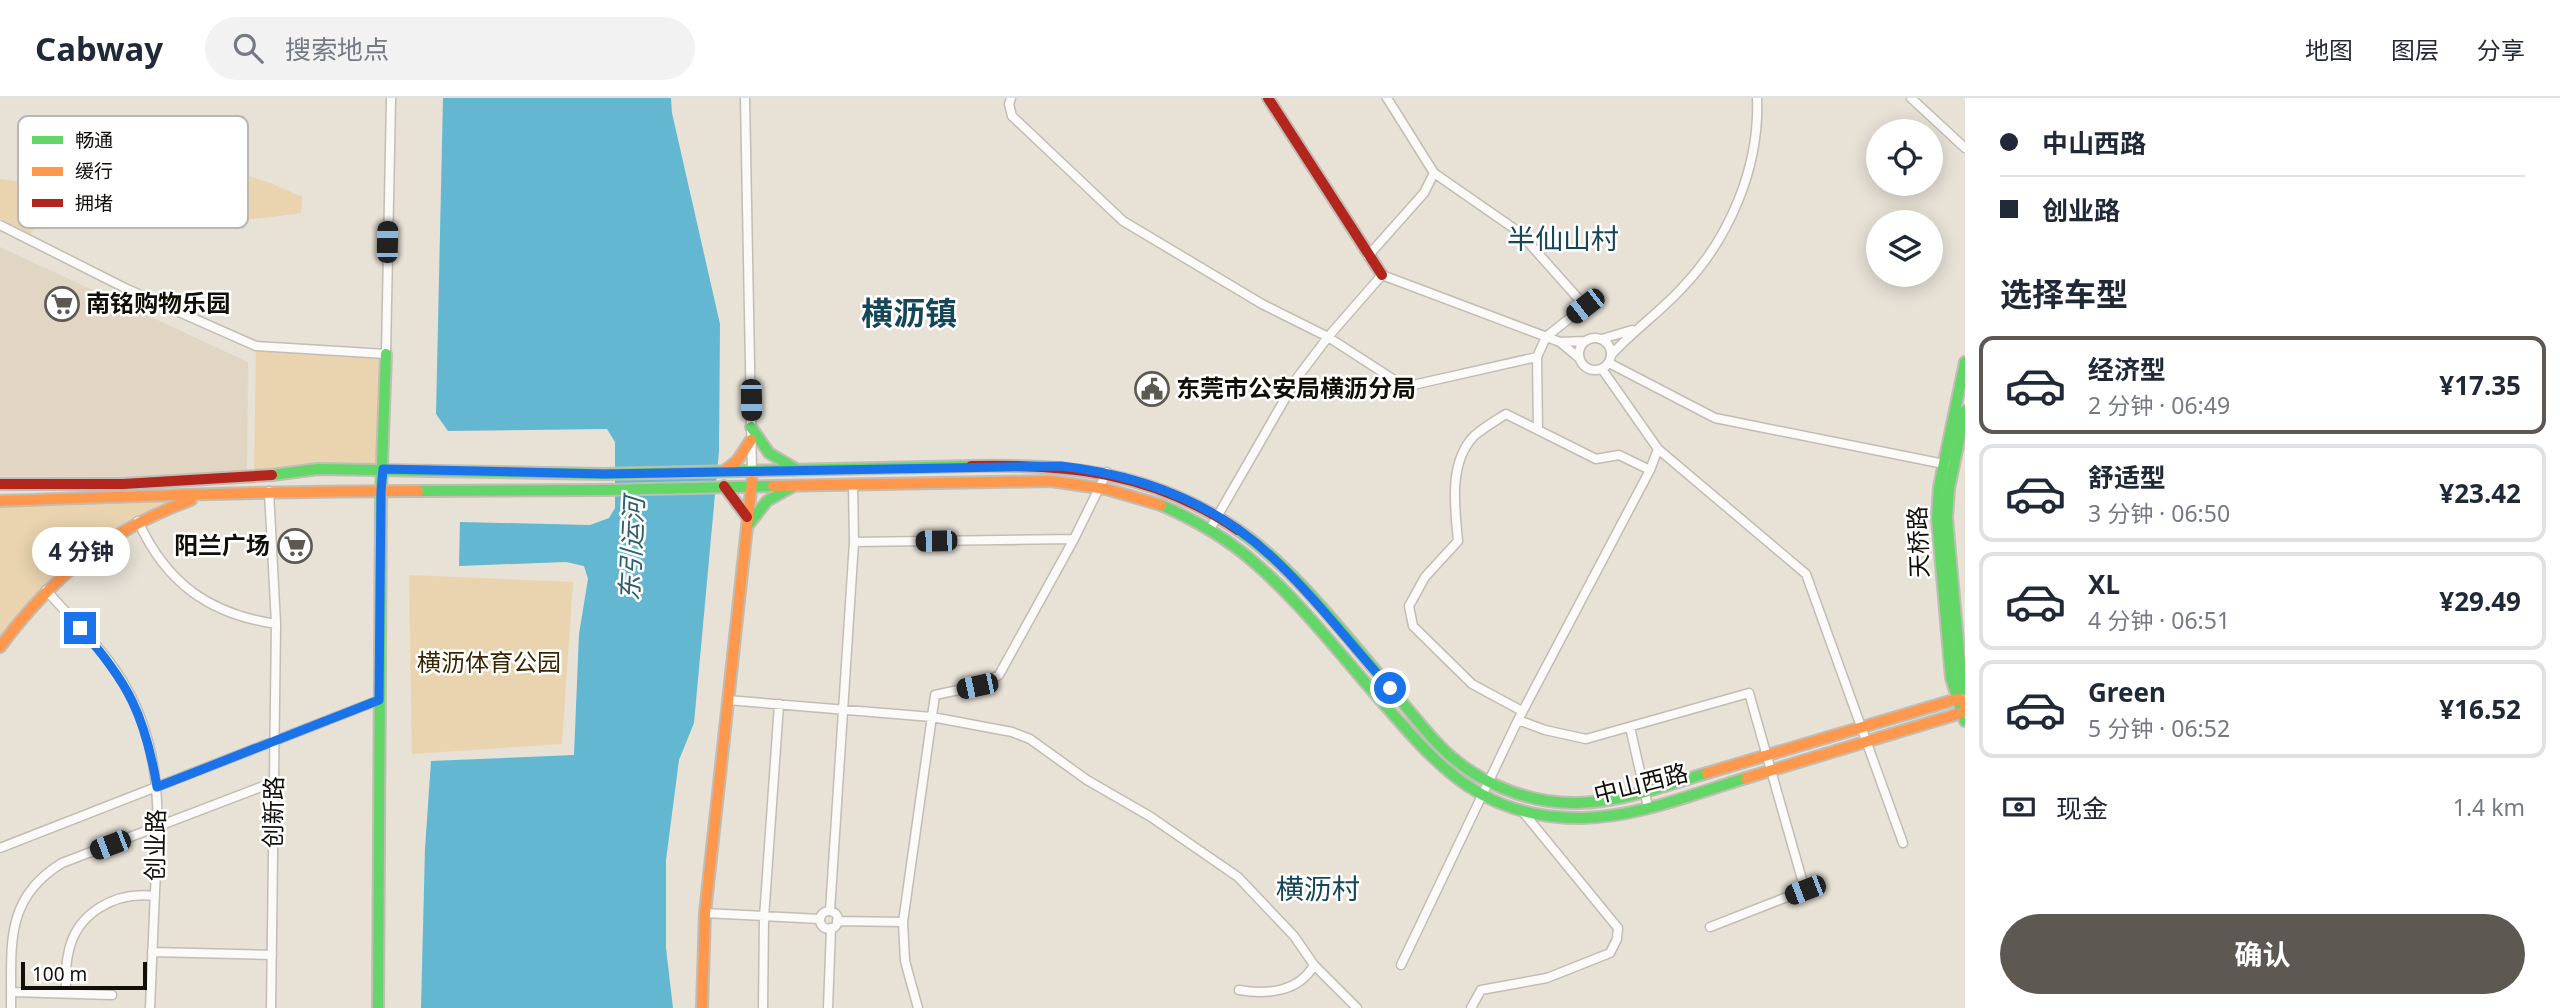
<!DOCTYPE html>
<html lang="zh">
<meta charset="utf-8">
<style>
body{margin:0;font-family:"Noto Sans","Noto Sans SC",sans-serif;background:#f2f2f3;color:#1f2937;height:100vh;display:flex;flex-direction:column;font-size:26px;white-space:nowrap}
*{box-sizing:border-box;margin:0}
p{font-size:23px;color:#747a83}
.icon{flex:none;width:38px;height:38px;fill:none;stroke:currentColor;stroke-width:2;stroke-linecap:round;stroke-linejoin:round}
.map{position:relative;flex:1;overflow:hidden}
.panel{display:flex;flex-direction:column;background:#fff;width:595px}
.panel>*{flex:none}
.hud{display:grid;align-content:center;height:154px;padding:0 35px;background:#fff}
.buttons{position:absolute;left:1866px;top:21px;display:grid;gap:14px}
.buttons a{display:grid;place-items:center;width:77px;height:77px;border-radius:50%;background:#fff;box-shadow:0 4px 18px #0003;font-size:35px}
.scale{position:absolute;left:21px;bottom:18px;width:126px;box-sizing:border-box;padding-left:7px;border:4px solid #120f09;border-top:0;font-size:19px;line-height:24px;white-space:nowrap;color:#120f09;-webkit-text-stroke:5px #fff;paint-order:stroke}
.end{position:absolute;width:32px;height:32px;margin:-16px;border:9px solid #1a73e8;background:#fff;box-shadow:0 0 0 4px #fff}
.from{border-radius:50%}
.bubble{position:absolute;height:49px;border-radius:24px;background:#fff;box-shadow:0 4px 18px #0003;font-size:23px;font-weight:700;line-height:49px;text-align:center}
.car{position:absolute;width:21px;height:42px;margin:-21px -10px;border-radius:9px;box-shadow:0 0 5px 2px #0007;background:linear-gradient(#222 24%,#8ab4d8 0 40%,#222 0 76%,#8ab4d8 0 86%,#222 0)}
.hud b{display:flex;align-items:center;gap:24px;height:66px;font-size:26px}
.hud b+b{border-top:2px solid #e0e1e3}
.hud i{width:18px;height:18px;background:#1f2937}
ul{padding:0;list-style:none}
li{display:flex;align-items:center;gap:21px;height:98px;margin:0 14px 10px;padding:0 21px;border:4px solid #e0e1e3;border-radius:14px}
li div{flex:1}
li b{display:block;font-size:26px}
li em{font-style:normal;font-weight:700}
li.active{border-color:#5d5851}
li>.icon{width:63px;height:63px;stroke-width:1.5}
h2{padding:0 35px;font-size:32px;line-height:84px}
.pay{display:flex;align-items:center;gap:18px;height:77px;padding:0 35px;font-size:26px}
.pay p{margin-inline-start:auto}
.action{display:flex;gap:14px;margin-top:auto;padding:14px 35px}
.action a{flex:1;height:80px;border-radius:42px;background:#5d5851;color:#fff;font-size:28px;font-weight:700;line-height:80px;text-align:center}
header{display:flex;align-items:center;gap:42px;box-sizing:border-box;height:98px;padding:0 35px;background:#fff;border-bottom:2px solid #e0e1e3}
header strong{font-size:33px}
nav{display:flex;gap:38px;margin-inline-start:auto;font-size:24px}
.search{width:490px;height:63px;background:#f2f2f3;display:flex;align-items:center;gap:18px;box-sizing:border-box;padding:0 24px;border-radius:38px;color:#747a83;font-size:26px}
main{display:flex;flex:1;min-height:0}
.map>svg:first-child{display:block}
.built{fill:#e1d6c4}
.green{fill:#e9d4af}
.water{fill:#63b7d1}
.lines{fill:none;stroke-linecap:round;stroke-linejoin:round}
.street-casing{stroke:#c2bdb4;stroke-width:11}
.fast-casing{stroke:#c2bdb4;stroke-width:14}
.slow-casing{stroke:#c2bdb4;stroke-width:14}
.jam-casing{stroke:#c2bdb4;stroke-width:14}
.street{stroke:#fbfaf9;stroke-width:8}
.fast{stroke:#63d668;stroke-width:10}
.slow{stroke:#ff974d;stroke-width:10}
.jam{stroke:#b3261e;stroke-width:10}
.route{stroke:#1a73e8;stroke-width:9}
.labels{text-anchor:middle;stroke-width:5;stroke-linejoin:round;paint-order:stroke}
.poi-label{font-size:24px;font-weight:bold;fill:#120f09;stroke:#fff;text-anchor:start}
.street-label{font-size:24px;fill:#120f09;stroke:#fff}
.park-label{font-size:24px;fill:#392600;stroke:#fff}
.water-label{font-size:26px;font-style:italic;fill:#2f5e70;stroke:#fff}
.quarter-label{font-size:28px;fill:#154759;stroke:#fff}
.district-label{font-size:32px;font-weight:bold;fill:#154759;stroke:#fff}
.key{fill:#fff;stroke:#b8b7b5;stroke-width:2}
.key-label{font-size:19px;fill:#120f09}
</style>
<header>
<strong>Cabway</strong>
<div class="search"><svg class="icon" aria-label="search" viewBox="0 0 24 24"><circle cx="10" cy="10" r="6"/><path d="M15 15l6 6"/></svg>搜索地点</div>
<nav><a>地图</a><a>图层</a><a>分享</a></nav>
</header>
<main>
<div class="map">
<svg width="1965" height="910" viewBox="0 0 1965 910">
<rect width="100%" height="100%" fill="#e7e1d6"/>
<!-- built -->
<path class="built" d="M84 17 123 28H134L133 68 91 61 72 70Z
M0 149 248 264 247 379 0 378Z"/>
<!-- green -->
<path class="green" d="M181 73 243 76 273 86 302 99 301 115C279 118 258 122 236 121 207 120 179 107 154 94L159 76Z
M0 81 50 88 51 111 30 136 0 120Z
M256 248 386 256 383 371 254 379Z
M205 398 179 406 83 459 0 549V404Z
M409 477 573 484 562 646 412 656Z"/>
<!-- water -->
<path class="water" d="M443 0H671L672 15 720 226 719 353 694 625 679 662 666 762V850L673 910H421L425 751 431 663 574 657 579 536 588 481 584 468 566 464 459 468 460 424 590 427 609 420 615 410V344L607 331 448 333 436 316Z"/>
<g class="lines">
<!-- street casing -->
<g class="street-casing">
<path id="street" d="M745 0 752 374
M1011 0 1009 6 1012 18 1123 123 1262 206 1328 239 1396 283 1413 287 1537 259 1546 239 1585 208 1519 134 1434 75
M1911 0 1965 50
M0 127 127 191 256 248 386 256 391 0
M1368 158 1424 95 1434 75 1387 0
M1579 256a16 16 0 1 1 32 0a16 16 0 1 1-32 0Z
M1602 241 1632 232
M1560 244 1585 243
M1612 256C1634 232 1660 214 1682 190 1729 141 1760 69 1757 0
M1537 259 1538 332
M1609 265 1715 320 1949 367
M1602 271 1658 351 1806 476 1903 745
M269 393 276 526 271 910
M138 423C166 485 209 516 276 526
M1210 431 1297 280 1328 239 1382 177 1560 244 1579 260
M854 444 1074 441
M46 492C74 524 107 554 127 591 163 654 159 723 155 793 153 832 152 871 150 910
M727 602 932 619 1012 634 1030 641 1087 682 1151 719 1238 779 1294 838 1314 867 1357 910
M1522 613 1472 586 1413 528 1409 508 1425 479 1458 443C1455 410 1448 365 1474 338 1483 330 1495 323 1506 316L1596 361 1619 357 1650 372
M1518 622 1545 632 1586 641 1749 595 1805 792 1710 829
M1630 629 1648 709
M0 750 379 602
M830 813 854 444 853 386
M820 822a9 9 0 1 1 18 0a9 9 0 1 1-18 0Z
M705 815 820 821
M837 823 903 824
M152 854 272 857
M1401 867 1518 622 1650 372 1658 351
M1239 892C1267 897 1299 894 1314 867
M12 894 112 897
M66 895C66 883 65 869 68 857 75 815 115 793 155 798
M11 910C12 849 3 801 62 765L274 684
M763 910 764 820 779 606
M828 910 831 830
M918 910 905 863 903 824 935 597 977 588 999 577 1074 441 1107 374
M1471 910 1481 892 1547 880 1610 855 1617 841 1618 830 1523 714"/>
</g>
<!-- fast casing -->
<g class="fast-casing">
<path id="fast" d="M1965 264 1939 389 1937 420 1951 580 1965 623
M1965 313 1949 391 1947 420 1961 578 1965 592
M751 329 769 355 796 371
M272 377 318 371 604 376 971 368
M418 393 605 392 773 388
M1161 407C1195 422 1227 440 1255 465 1303 507 1342 559 1384 606 1442 673 1486 721 1582 720 1638 719 1693 696 1746 680
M749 426 767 403 792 389
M1238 432C1297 472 1346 539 1393 593 1408 611 1422 629 1438 646 1473 683 1526 706 1577 705 1622 704 1664 688 1707 675
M378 910 381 393 386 256"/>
</g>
<!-- slow casing -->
<g class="slow-casing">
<path id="slow" d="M724 373 737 363 751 342
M773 388 1051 383 1106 391 1161 407
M0 403C139 398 279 393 418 393
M0 549C52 479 108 432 191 402
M1707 675 1957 601 1965 604
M1746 680 1961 615 1965 611
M702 910 705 815 752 383"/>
</g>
<!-- jam casing -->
<g class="jam-casing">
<path id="jam" d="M1268 0 1382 177
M971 368C1070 366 1153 374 1238 432
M0 386H123L272 377
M724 388 747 419"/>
</g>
<!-- street -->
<use href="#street" class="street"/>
<!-- fast -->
<use href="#fast" class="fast"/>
<!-- slow -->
<use href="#slow" class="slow"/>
<!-- jam -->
<use href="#jam" class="jam"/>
</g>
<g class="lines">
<!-- route -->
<path class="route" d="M80 530C128 584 145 617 157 689L379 602 381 393 383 371 604 376 1061 368C1140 377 1213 404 1272 459 1315 499 1351 547 1390 590"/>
</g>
<!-- icons -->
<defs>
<g id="supermarket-ring" transform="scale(1.75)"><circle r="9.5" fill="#fff" stroke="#5d5851" stroke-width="1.5"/><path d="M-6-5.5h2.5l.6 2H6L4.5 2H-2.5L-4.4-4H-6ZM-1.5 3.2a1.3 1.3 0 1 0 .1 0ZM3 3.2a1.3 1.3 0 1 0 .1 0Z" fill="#5d5851"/></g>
<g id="civic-ring" transform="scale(1.75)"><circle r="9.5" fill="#fff" stroke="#5d5851" stroke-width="1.5"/><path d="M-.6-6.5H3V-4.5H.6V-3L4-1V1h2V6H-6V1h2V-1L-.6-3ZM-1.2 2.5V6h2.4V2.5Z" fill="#5d5851"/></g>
</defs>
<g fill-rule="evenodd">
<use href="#supermarket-ring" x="62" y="206"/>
<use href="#civic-ring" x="1152" y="291"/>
<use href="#supermarket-ring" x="295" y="448"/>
</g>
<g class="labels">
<!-- poi labels -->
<g class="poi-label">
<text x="86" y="214">南铭购物乐园</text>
<text x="1176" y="299">东莞市公安局横沥分局</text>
<text x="270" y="456" text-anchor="end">阳兰广场</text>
</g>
<!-- street labels -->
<g class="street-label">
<text transform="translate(1919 444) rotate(-92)" y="8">天桥路</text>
<text transform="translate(1641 686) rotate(-14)" y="8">中山西路</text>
<text transform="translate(274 714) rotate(-89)" y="8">创新路</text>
<text transform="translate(156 747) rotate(-89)" y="8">创业路</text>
</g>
<!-- park labels -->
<g class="park-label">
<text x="489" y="573">横沥体育公园</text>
</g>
<!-- water labels -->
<g class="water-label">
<text transform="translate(632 451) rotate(-87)" y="9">东引运河</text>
</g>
<!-- quarter labels -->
<g class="quarter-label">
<text x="1563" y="151">半仙山村</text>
<text x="1318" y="801">横沥村</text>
</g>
<!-- district labels -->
<g class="district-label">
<text x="909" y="227">横沥镇</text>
</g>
</g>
<!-- legend -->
<rect x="18" y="18" width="230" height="112" rx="10" class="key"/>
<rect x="32" y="38" width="31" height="8" fill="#63d668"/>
<rect x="32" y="69" width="31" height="9" fill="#ff974d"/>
<rect x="32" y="101" width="31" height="8" fill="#b3261e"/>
<g class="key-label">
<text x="75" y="49">畅通</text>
<text x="75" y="80">缓行</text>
<text x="75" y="112">拥堵</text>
</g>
</svg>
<div class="buttons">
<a><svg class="icon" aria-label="locate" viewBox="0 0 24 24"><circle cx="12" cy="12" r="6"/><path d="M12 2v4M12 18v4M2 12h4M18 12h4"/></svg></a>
<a><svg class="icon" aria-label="layers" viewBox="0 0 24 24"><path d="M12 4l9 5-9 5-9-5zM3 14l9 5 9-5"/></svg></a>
</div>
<div class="scale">100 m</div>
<i class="end from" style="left:1390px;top:590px"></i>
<i class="end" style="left:80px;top:530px"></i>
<div class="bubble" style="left:32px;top:429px;width:98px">4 分钟</div>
<i class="car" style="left:387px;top:144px;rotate:1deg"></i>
<i class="car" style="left:1585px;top:208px;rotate:232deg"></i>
<i class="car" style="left:751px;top:302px;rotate:179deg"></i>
<i class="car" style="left:936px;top:443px;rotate:269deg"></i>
<i class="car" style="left:977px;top:588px;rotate:258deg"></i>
<i class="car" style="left:110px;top:747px;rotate:249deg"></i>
<i class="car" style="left:1805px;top:792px;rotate:249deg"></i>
</div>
<section class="panel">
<div class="hud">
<b><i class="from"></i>中山西路</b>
<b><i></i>创业路</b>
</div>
<h2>选择车型</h2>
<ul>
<li class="active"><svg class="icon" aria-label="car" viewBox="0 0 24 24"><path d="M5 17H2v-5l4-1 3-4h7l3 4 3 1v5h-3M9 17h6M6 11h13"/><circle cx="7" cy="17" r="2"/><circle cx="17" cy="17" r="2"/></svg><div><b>经济型</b><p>2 分钟 · 06:49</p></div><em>¥17.35</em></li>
<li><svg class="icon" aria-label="car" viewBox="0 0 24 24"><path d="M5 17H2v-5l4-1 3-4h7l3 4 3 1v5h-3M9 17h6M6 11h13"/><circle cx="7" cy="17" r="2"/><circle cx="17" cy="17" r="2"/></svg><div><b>舒适型</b><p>3 分钟 · 06:50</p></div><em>¥23.42</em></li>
<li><svg class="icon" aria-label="car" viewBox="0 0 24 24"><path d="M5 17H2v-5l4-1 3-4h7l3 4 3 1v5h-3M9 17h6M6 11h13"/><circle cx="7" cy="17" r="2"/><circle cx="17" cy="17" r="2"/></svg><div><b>XL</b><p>4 分钟 · 06:51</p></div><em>¥29.49</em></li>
<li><svg class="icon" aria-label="car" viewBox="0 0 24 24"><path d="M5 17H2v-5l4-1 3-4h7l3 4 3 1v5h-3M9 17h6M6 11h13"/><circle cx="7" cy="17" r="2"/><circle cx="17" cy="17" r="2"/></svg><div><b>Green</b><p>5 分钟 · 06:52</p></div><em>¥16.52</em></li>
</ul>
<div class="pay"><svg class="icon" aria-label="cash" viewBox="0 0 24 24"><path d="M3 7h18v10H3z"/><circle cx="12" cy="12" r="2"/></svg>现金<p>1.4 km</p></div>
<div class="action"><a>确认</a></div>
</section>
</main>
